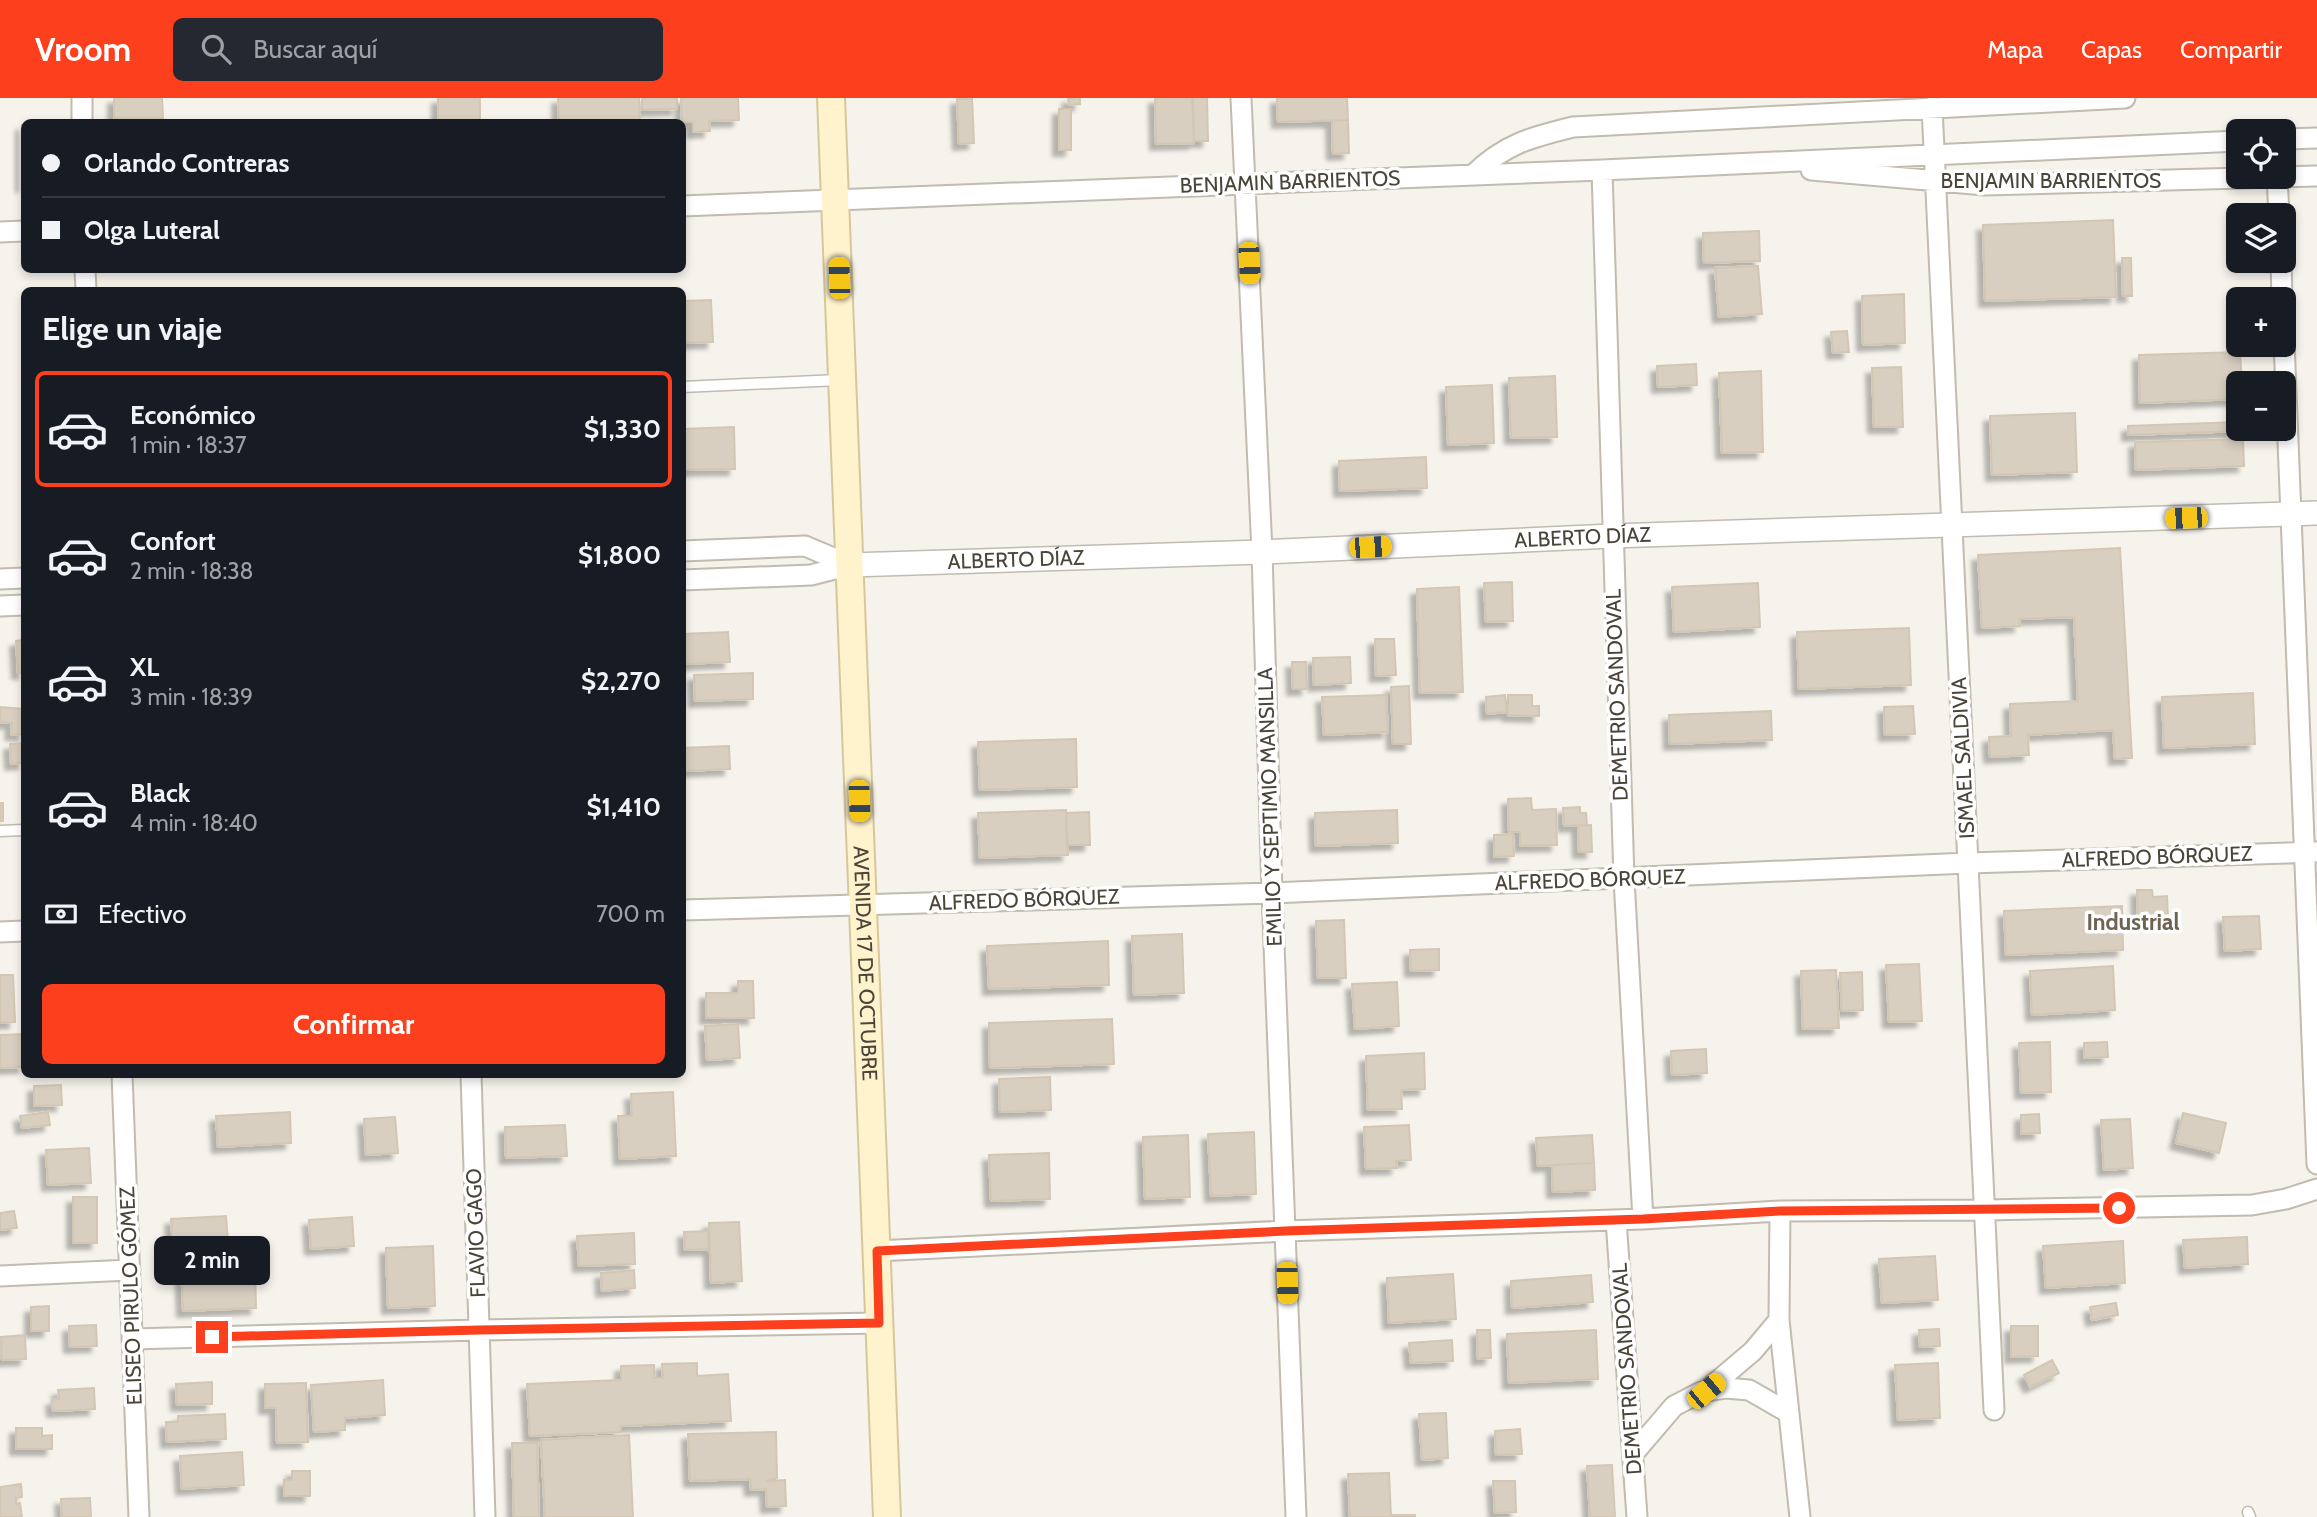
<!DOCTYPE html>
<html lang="es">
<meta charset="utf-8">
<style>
body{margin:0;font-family:Cabin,sans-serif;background:#242831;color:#f1f3f6;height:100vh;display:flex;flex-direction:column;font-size:26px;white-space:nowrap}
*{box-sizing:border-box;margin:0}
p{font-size:23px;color:#9ea1a6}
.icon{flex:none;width:38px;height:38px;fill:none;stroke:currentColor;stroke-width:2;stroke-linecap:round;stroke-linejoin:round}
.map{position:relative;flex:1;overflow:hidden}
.drawer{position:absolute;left:21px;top:189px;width:665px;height:791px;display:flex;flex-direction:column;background:#171b24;border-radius:10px;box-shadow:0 4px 10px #0003}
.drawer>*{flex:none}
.guide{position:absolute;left:21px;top:21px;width:665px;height:154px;border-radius:10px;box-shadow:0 4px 10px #0003;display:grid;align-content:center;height:154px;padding:0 21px;background:#171b24}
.fabs{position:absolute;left:2226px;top:21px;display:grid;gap:14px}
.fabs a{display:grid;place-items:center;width:70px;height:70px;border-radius:10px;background:#171b24;box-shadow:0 4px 10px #0003;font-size:35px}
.end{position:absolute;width:32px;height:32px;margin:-16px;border:9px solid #fc3f1d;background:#fff;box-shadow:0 0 0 4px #fff}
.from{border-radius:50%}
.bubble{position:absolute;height:49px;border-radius:10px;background:#171b24;box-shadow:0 4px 10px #0003;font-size:23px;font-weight:700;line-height:49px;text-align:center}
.car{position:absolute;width:21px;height:42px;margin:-21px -10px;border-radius:9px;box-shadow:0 0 5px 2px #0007;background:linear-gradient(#f5c518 24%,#345 0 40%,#f5c518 0 76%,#345 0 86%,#f5c518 0)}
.guide b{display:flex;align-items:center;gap:24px;height:66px;font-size:26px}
.guide b+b{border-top:2px solid #363941}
.guide i{width:18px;height:18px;background:#f1f3f6}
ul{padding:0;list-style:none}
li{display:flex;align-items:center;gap:21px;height:116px;margin:0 14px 10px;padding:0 7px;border:4px solid transparent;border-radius:10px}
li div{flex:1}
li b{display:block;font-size:26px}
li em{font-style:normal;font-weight:700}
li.current{border-color:#fc3f1d}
li>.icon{width:63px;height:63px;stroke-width:1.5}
h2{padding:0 21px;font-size:32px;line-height:84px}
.pay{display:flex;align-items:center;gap:18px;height:77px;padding:0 21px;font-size:26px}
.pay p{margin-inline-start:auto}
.primary-button{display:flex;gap:14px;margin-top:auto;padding:14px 21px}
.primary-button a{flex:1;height:80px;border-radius:10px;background:#fc3f1d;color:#fff;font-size:28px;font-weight:700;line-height:80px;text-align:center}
header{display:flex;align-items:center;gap:42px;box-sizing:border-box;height:98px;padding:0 35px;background:#fc3f1d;color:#fff}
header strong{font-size:33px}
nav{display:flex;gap:38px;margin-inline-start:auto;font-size:24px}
.search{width:490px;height:63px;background:#242831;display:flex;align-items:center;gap:18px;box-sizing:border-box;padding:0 24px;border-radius:10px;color:#9ea1a6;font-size:26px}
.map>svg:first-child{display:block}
.building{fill:#d8cfc1;stroke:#d3c7b4;stroke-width:2;filter:url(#shadow)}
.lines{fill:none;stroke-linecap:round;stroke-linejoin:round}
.service-casing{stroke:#c2bbae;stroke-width:13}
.minor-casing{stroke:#c2bbae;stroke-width:23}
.tertiary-casing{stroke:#c2bbae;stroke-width:26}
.secondary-casing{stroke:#d6c79b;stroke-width:30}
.service{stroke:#fff;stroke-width:10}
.minor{stroke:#fff;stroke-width:19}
.tertiary{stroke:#fff;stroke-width:23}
.secondary{stroke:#fff3cd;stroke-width:26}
.route{stroke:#fc3f1d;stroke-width:9}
.labels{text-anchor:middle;stroke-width:7;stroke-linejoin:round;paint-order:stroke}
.street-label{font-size:21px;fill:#4b4439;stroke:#fff}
.neighbourhood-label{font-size:23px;font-weight:bold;fill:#6e6250;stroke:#fff}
</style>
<header>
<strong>Vroom</strong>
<div class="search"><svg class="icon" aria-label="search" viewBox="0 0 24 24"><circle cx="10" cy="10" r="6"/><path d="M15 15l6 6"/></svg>Buscar aquí</div>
<nav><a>Mapa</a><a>Capas</a><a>Compartir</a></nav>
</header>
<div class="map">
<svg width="2317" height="1419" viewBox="0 0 2317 1419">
<defs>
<filter id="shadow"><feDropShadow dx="-6" dy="6" stdDeviation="2" flood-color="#0004"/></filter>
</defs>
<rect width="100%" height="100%" fill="#f6f3ec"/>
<!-- building -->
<path class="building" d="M114 0H162L163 20H114Z
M438 0H480V24H438Z
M558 0H639L640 24H559Z
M642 0H677V11L642 12Z
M681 0H738L739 22 709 23 710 33 693 34V24H682Z
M972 0 974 45 959 46 957 1Z
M1068 0H1080V6L1069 7Z
M1155 0H1192L1194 45 1156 46Z
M1193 0H1207L1208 43H1194Z
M1277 0H1347L1348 22 1278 24Z
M1059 11H1071V52H1059Z
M1348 22 1349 55 1333 56 1332 23Z
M22 27H24V88H22Z
M2113 122 2116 199 1985 203 1983 127Z
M1759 133 1760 163 1704 165 1703 135Z
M2122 160H2131L2132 198H2123Z
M1758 168 1762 216 1719 219 1715 170Z
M1904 196 1905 245 1863 247 1862 198Z
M711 202 713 244 682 245V203Z
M1847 233 1849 254 1833 255 1831 234Z
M2240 254 2242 285H2238V301L2140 305 2139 257Z
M1696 266 1697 287 1658 289 1657 268Z
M1901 269 1903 329H1874L1872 270Z
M1761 273 1763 354 1722 355 1719 275Z
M1555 278 1557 339 1511 340 1509 280Z
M1492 287 1494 345 1448 347 1446 289Z
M2075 315 2077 374 1992 377 1990 318Z
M2238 324V331H2244V333L2128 337V328Z
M734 329 735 371 682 372V331Z
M2243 341 2244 368 2136 372 2135 344Z
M1426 359 1427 390 1340 393 1339 363Z
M2120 450 2132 660 2115 661 2113 632 2028 637 2029 657 1990 659 1989 639 2011 638 2010 606 2078 603 2074 519 2019 521 2020 528 1982 530 1978 457Z
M1512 484 1513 523 1486 524 1484 485Z
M1758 485 1760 529 1674 534 1672 489Z
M1459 489 1463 594 1420 595 1417 491Z
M1909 530 1911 587 1799 591 1797 534Z
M728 534 730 564 682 566V536Z
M1375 541H1394L1396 577 1376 578Z
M24 542V575H18L16 543Z
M1350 559 1351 585 1314 587 1313 560Z
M1292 564H1306L1307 591H1293Z
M753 575V601L695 603 694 577Z
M1409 588 1411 646H1393L1391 589Z
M2253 595 2255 646 2164 650 2162 599Z
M1386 597 1388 634 1324 637 1322 599Z
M1505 597 1507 614 1487 616 1486 599Z
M1508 597H1532V608H1539V618L1508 617Z
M1913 608 1915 636 1885 637 1884 609Z
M0 609 24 611V637L11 636 12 625 0 624Z
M1771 613 1772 642 1670 646 1669 617Z
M1076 641 1077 689 980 692 978 644Z
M24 645V665L11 666 10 646Z
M729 648 730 671 682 673V650Z
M1531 700 1532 712 1556 711 1557 747 1520 748V734H1509L1508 701Z
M0 705H3V723H0Z
M1580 709V715H1586L1587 727 1564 728 1563 710Z
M1066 712 1068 757 980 760 978 715Z
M1397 712 1398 745 1316 748 1315 715Z
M1089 714 1090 747H1067L1066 715Z
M1591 727 1592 754H1579L1578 728Z
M1513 736 1514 758 1494 759V737Z
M2137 792H2152L2153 799 2167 798 2168 820 2138 821Z
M2122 808 2123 852 2006 857 2004 813Z
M2259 818 2261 851 2225 853 2223 819Z
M1344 822 1346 880H1318L1316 823Z
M1182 836 1184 895 1134 897 1132 838Z
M1108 843 1109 887 989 891 987 848Z
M1439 851V872L1411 873 1410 852Z
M1919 866 1922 923 1889 924 1886 867Z
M2113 868 2115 912 2032 917 2030 873Z
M1836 872 1839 930 1803 931 1801 873Z
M1862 874 1863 912 1842 913 1840 875Z
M0 877H13L15 924 0 925Z
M738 883H753L754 920H706V895H738Z
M1397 884 1399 928 1355 931 1352 886Z
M1112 921 1114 966 990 970 989 925Z
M738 926 740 960 707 962 705 928Z
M24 936V969L0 970V937Z
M2050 944 2051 994 2021 995 2019 945Z
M2107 944 2108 959 2084 960V945Z
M1706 951 1707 975 1672 977 1671 953Z
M1424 955 1425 991 1401 992 1402 1011 1368 1012 1366 958Z
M1050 979 1051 1012 1000 1014 999 981Z
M61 987 62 1007 34 1008V988Z
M673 994 676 1058 620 1061 618 1018H632L631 996Z
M48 1014 50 1027 22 1030 20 1018Z
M290 1014 291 1045 218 1049 216 1018Z
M2183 1015 2226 1025 2219 1055 2176 1045Z
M2039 1016 2040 1035 2021 1036V1017Z
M395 1019 398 1055 366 1057 364 1021Z
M2130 1021 2133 1070 2104 1072 2101 1022Z
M565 1027 567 1058 506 1060 505 1029Z
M1409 1027 1411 1062 1396 1063 1397 1070 1366 1071 1364 1029Z
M1254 1034 1256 1096 1211 1098 1208 1036Z
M1188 1037 1190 1099 1145 1101 1143 1039Z
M1592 1037 1594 1065 1538 1068 1536 1040Z
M89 1050 91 1085 48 1087 46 1052Z
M1049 1055 1050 1101 991 1103 989 1057Z
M1594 1065 1595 1092 1553 1094 1552 1067Z
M73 1099H97V1145H73Z
M14 1113 17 1130 0 1132V1115Z
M226 1118 228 1146 173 1150 171 1121Z
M352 1119 354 1148 311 1151 309 1122Z
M739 1124 742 1183 711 1185 709 1125Z
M708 1133V1151L685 1152 684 1134Z
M634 1135 635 1166 579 1168 577 1138Z
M2247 1139 2248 1166 2185 1170 2183 1142Z
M2123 1143 2125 1185 2046 1190 2043 1148Z
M433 1148 435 1208 388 1210 386 1150Z
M1935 1158 1938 1202 1882 1205 1879 1161Z
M255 1164 256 1210 183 1213 181 1166Z
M634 1172 635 1190 602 1193 601 1175Z
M1453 1176 1456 1221 1389 1225 1387 1180Z
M1591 1177 1593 1204 1512 1210 1511 1183Z
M2116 1205 2118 1217 2092 1222 2090 1209Z
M49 1208V1233H31V1209Z
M96 1227 97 1248 70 1249 69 1228Z
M2011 1228H2038V1258L2011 1259Z
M1939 1231 1940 1248 1920 1249 1919 1232Z
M1477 1232H1490L1491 1260 1478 1261Z
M1596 1232 1598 1281 1509 1285 1507 1236Z
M25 1237 26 1261 2 1262 1 1239Z
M1452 1242 1453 1263 1411 1265 1409 1245Z
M2052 1262 2059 1275 2030 1289 2024 1277Z
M697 1265V1278L728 1276 731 1323 621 1328V1334L530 1338 527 1286 621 1282V1268L654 1267V1280H663L662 1266Z
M1938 1265 1940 1320 1898 1322 1895 1267Z
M383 1282 385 1317 345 1320V1332L314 1334 311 1287Z
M212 1284V1306L177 1307 176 1286Z
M306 1285 308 1344 277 1345 276 1310H265V1286Z
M94 1290 95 1311 53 1313 52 1302 59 1301 58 1292Z
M1446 1315 1448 1360 1422 1362 1419 1316Z
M225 1316 226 1341 167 1344 166 1324H178V1318Z
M16 1330H42V1338L52 1337V1351H16Z
M1520 1331 1522 1356 1496 1357 1495 1333Z
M776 1334 777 1380 766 1383 785 1382 786 1408 767 1409 766 1391 751 1392 750 1381 690 1383 688 1336Z
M629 1337 633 1419H545L541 1342Z
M512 1345H537L539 1419H514Z
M242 1354 244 1387 182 1391 180 1358Z
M1612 1367 1615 1419H1590L1587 1368Z
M292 1373H310V1398H284V1382H292Z
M1389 1375 1391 1419H1350L1348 1376Z
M1493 1383H1515L1516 1414 1495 1415Z
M21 1386 22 1399 16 1400V1406L20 1405 22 1419H0V1389Z
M90 1400 91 1419H62L61 1401Z
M1391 1417H1415V1419H1392Z"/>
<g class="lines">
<!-- service casing -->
<g class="service-casing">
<path id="service" d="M682 289 839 282
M0 733 24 732
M2248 1414 2250 1419"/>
</g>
<!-- minor casing -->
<g class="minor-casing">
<path id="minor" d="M82 0V24
M1241 0 1262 454 1272 795 1296 1419
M1932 9 1994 1312
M2284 41 2317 40
M1602 72 1624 781 1643 1121
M1811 72 1985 87 2317 78
M1473 77C1504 46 1532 39 1573 29L2125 0
M2277 79 2279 117
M682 108 1602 72 2238 43
M0 134 24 133
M2281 163 2282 201
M85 172 86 192
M2284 243 2317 1066
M682 453 805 448 850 467
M0 481 24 480
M682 482 811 477 850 467
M0 508 24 507
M682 812 1272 795 1968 765 2317 754
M0 834 24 833
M122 976 139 1419
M471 976 485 1419
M1780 1113 1779 1222 1800 1419
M1616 1122 1637 1419
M877 1153 1285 1133 1643 1121 1780 1113 1985 1112 2252 1107 2286 1101 2317 1091
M0 1178 130 1172
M132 1241 479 1232 879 1225
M1707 1292 1753 1253 1779 1222
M1633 1356 1674 1308 1701 1294 1726 1290 1749 1292 1789 1315"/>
</g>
<!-- tertiary casing -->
<g class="tertiary-casing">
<g id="tertiary">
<path id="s1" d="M850 467 1262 454 1612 438 2317 415"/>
</g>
</g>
<!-- secondary casing -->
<g class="secondary-casing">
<g id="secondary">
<path id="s2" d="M831 0 887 1419"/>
</g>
</g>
<!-- service -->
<use href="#service" class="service"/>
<!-- minor -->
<use href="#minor" class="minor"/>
<!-- tertiary -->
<use href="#tertiary" class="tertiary"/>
<!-- secondary -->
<use href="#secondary" class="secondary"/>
</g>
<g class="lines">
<!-- route -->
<path class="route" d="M212 1239 479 1232 879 1225 877 1153 1285 1133 1643 1121 1780 1113 2119 1110"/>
</g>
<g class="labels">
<!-- street labels -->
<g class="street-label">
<text x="2051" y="90">BENJAMIN BARRIENTOS</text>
<text transform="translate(1290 84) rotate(-2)" y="7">BENJAMIN BARRIENTOS</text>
<text dy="7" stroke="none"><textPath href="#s1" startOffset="733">ALBERTO DÍAZ</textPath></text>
<text dy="7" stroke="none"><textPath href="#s1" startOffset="166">ALBERTO DÍAZ</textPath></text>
<text transform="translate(1617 597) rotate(-92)" y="7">DEMETRIO SANDOVAL</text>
<text transform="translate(1963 660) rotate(-93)" y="7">ISMAEL SALDIVIA</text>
<text transform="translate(1270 709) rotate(-92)" y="7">EMILIO Y SEPTIMIO MANSILLA</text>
<text transform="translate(2157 759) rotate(-2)" y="7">ALFREDO BÓRQUEZ</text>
<text transform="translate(1590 782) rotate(-2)" y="7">ALFREDO BÓRQUEZ</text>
<text transform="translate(1024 802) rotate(-2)" y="7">ALFREDO BÓRQUEZ</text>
<text dy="7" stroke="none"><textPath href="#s2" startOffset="866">AVENIDA 17 DE OCTUBRE</textPath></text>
<text transform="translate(476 1135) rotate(-92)" y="7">FLAVIO GAGO</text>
<text transform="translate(131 1198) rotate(-92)" y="7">ELISEO PIRULO GÓMEZ</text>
<text transform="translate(1627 1271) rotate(-94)" y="7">DEMETRIO SANDOVAL</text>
</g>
<!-- neighbourhood labels -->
<g class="neighbourhood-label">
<text x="2133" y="832">Industrial</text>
</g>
</g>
</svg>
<div class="fabs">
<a><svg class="icon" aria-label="locate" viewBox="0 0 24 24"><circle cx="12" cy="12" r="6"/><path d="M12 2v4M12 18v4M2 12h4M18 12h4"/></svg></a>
<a><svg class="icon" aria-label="layers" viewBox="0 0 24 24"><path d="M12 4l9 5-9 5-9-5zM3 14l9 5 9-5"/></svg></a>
<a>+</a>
<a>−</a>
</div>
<i class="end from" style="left:2119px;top:1110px"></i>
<i class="end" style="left:212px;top:1239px"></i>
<div class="bubble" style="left:154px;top:1138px;width:116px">2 min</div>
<i class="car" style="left:1249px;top:165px;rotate:177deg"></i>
<i class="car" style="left:839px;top:180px;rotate:358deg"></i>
<i class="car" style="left:2186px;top:420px;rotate:268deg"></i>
<i class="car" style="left:1370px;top:449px;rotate:87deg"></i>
<i class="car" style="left:859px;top:703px;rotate:178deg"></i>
<i class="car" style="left:1287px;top:1185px;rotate:178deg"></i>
<i class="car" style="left:1706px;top:1293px;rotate:50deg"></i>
<div class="guide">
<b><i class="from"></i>Orlando Contreras</b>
<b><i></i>Olga Luteral</b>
</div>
<section class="drawer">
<h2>Elige un viaje</h2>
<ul>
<li class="current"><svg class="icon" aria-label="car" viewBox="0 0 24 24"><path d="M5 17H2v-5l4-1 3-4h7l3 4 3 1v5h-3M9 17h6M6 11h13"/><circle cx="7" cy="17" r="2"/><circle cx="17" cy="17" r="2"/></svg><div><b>Económico</b><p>1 min · 18:37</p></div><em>$1,330</em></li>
<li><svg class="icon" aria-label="car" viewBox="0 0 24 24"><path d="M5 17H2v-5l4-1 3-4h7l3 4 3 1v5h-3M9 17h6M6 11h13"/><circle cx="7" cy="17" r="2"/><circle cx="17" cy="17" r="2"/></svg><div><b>Confort</b><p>2 min · 18:38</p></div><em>$1,800</em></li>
<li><svg class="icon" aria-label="car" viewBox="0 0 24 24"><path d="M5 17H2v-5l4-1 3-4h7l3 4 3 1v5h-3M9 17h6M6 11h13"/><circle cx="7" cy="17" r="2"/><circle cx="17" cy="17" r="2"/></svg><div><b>XL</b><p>3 min · 18:39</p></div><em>$2,270</em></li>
<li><svg class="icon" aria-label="car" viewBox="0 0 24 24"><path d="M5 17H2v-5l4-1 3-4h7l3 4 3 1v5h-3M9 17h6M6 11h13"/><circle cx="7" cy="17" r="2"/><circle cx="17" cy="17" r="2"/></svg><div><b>Black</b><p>4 min · 18:40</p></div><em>$1,410</em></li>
</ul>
<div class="pay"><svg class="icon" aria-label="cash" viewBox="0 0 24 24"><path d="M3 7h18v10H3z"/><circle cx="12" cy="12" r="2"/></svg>Efectivo<p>700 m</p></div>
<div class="primary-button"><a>Confirmar</a></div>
</section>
</div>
